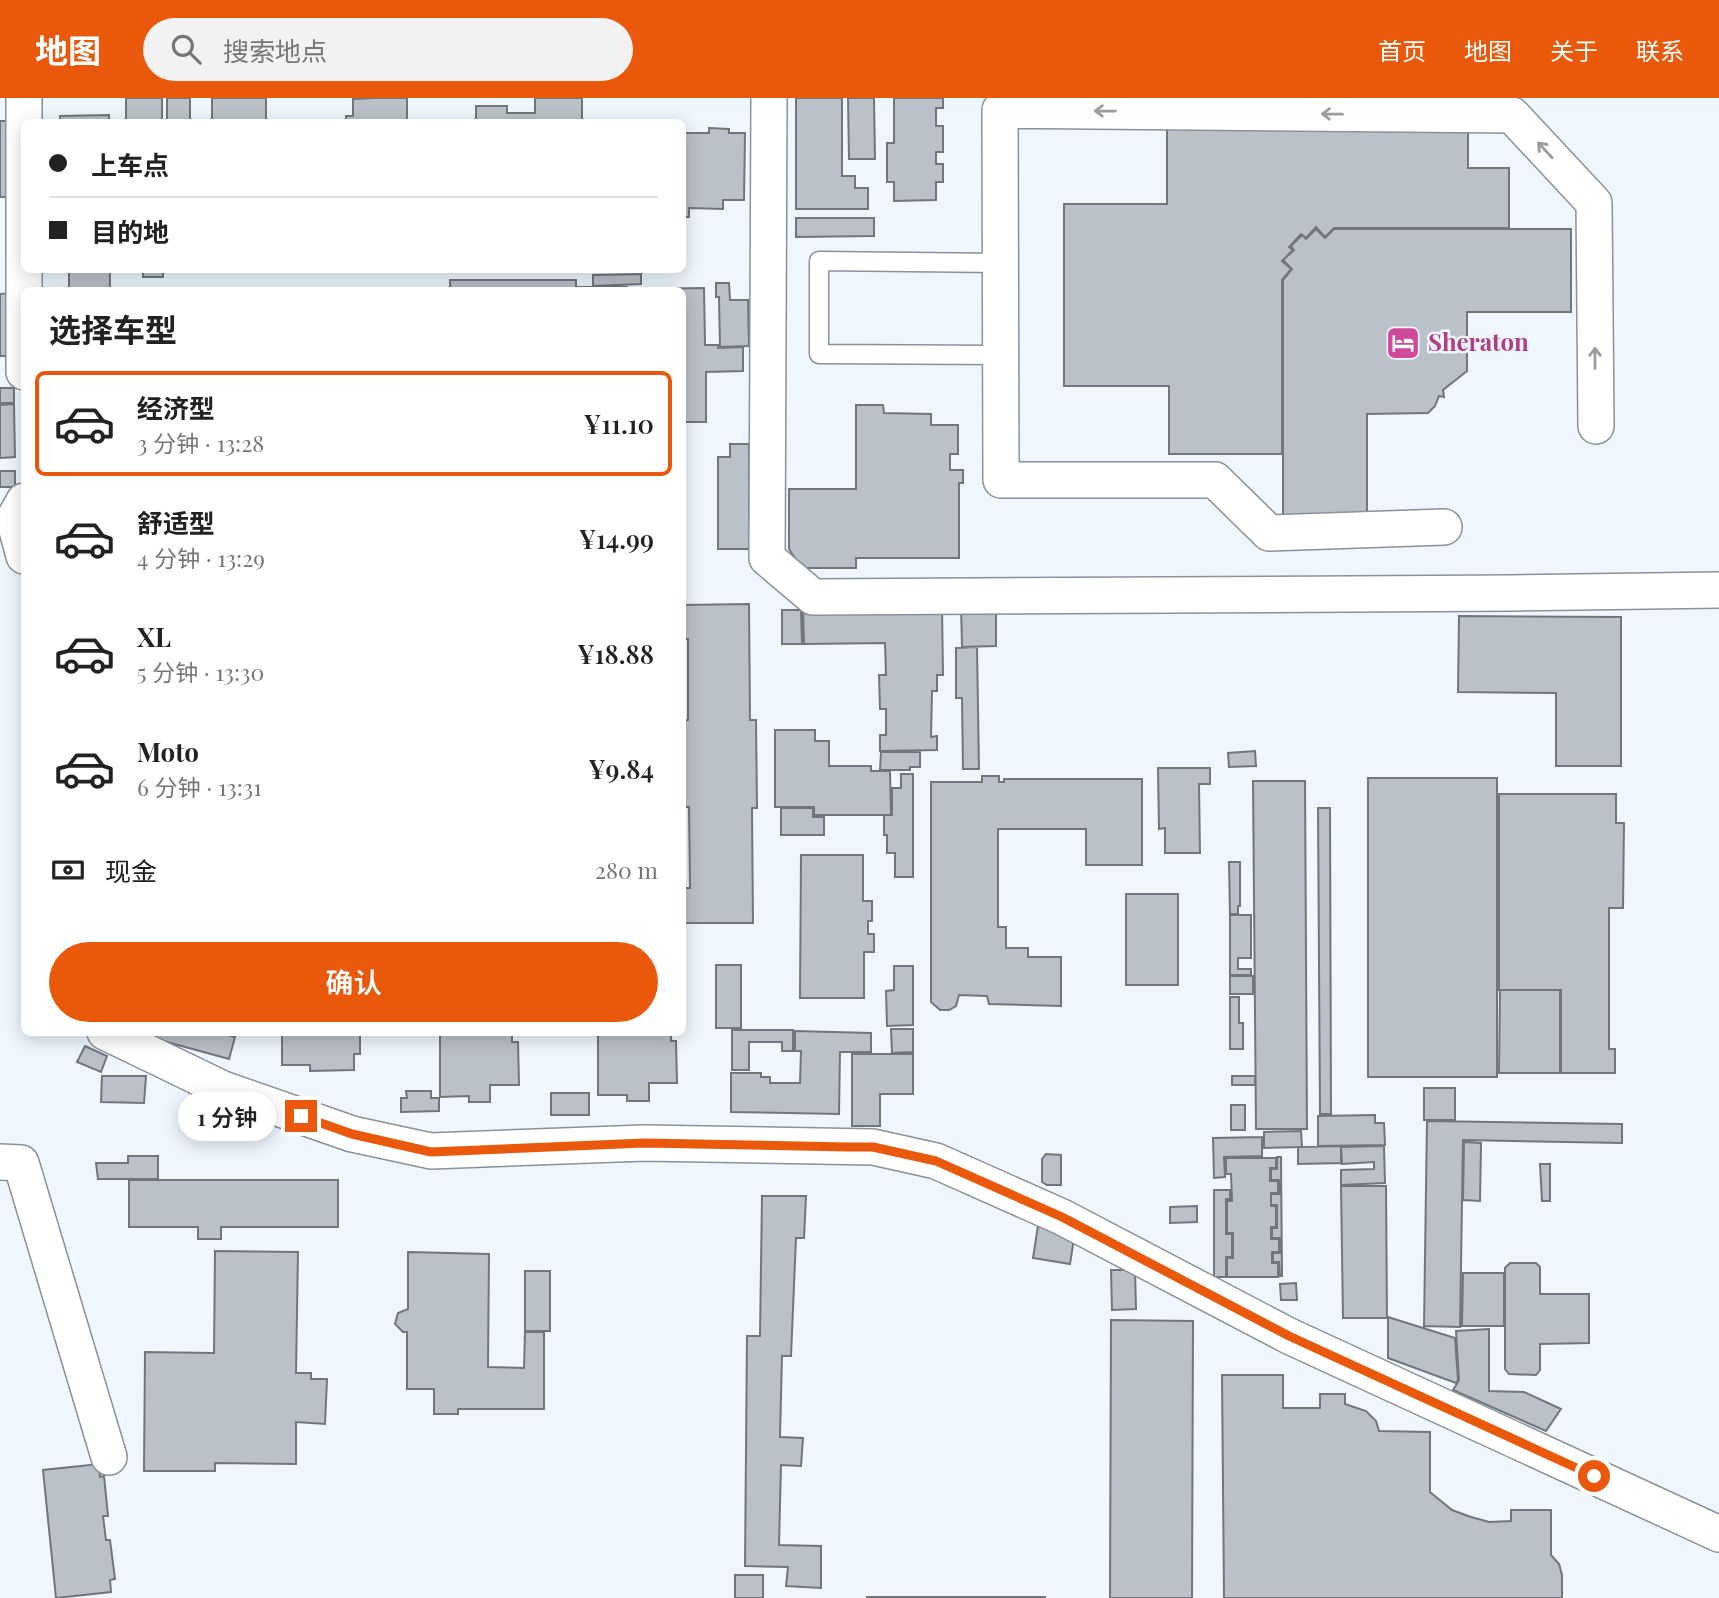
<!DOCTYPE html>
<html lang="zh">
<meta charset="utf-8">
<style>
body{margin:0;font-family:"Playfair Display","Noto Sans SC",serif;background:#f2f2f2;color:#222;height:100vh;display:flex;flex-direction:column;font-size:26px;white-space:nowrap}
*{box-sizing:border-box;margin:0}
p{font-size:23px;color:#767676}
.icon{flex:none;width:38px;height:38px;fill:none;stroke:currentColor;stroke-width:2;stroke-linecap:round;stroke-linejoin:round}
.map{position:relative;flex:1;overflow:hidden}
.details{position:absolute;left:21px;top:189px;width:665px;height:749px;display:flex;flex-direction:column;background:#fff;border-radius:10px;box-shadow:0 4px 18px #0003}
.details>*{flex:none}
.hud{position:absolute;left:21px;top:21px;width:665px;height:154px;border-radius:10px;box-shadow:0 4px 18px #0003;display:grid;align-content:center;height:154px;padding:0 28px;background:#fff}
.end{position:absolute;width:32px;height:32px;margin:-16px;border:9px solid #ea580c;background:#fff;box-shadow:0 0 0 4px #fff}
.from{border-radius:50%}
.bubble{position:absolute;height:49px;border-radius:24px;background:#fff;box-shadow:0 4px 18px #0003;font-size:23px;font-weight:600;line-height:49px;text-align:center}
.hud b{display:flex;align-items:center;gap:24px;height:66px;font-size:26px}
.hud b+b{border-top:2px solid #e0e0e0}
.hud i{width:18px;height:18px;background:#222}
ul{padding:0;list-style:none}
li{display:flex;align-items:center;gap:21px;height:105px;margin:0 14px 10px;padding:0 14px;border:4px solid transparent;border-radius:10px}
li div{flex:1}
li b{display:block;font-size:26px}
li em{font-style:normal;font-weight:600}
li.current{border-color:#ea580c}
li>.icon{width:63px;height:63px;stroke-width:1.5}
h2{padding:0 28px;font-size:32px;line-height:84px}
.pay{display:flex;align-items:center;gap:18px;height:77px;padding:0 28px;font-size:26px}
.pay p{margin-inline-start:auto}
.primary-button{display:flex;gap:14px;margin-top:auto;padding:14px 28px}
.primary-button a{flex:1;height:80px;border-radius:42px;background:#ea580c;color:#fff;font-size:28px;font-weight:600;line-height:80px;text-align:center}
header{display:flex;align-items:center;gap:42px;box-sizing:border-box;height:98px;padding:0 35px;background:#ea580c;color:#fff}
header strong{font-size:33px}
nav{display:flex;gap:38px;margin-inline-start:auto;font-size:24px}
.search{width:490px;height:63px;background:#f2f2f2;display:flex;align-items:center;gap:18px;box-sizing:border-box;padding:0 24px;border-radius:38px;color:#767676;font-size:26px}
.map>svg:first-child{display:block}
.building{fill:#bbc1c8;stroke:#71767d;stroke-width:2}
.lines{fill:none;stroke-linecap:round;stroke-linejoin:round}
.lane-casing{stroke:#8b9198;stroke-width:21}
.street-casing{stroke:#8b9198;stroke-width:38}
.lane{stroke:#fff;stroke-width:18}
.street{stroke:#fff;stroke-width:35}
.oneway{stroke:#9b9c9d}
.route{stroke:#ea580c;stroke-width:9}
.labels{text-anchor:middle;stroke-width:5;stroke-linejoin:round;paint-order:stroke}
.hotel-label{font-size:24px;font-weight:bold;fill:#b23c85;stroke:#eff6fd;text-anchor:start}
</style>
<header>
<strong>地图</strong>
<div class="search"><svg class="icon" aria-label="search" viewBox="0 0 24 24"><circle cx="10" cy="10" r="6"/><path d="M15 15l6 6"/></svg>搜索地点</div>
<nav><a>首页</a><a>地图</a><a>关于</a><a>联系</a></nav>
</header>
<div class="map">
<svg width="1719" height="1500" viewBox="0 0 1719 1500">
<rect width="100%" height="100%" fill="#eff6fd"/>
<!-- building -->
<path class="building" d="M126 0H162V24H126Z
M167 0H190V24H167Z
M212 0H266V24H212Z
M375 0H407V24H346V18H353V1Z
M535 0H582V24H476V8H507V15H535Z
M796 0H842V78H855V90H868V111H796Z
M848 0H874L875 61H849Z
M894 0H943V10H936V28H943V54H936V66H943V84H936V102L894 103V84H887V45H894Z
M109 17V24H60V18Z
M0 23H10L13 99H0Z
M709 30 729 31V35H745L744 102H723V111L689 110V119H682V35H709Z
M1167 30H1468V70H1509V130H1334L1325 139 1316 129 1306 140 1301 136 1289 149 1293 152 1282 163 1291 171 1282 182V356H1169V288H1064V106H1167Z
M796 120H874V138L796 139Z
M1316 131 1325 140 1334 131H1571V214H1467V273L1443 292 1444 299 1439 298 1435 308 1428 315 1367 316V418H1283V182L1292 171 1283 162 1294 152 1291 148 1302 137 1306 141Z
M69 172H118V174H110V192H69Z
M143 172H163V179H143Z
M641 176V186L593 188V177Z
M450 182H576V192H450Z
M716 185H729L730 202H748L749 248 720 249 719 199H716Z
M578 189H627V192H578Z
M704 190 705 247H718V250L743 249V273L706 274V324H682V192L628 191Z
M12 195 13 258H0V196Z
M0 290H14V305H0Z
M14 306 15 359 0 360V307Z
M856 307H883L884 315 931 316V327H958V356H950V372H963V385H959V460H856V470H807L800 468 789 451V391H856Z
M730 346H749V451H718V359H730Z
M0 373H15V389H0Z
M749 506 750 622H756L757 710H752L753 825H682V790H690L689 709H682V623L688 622V541H682V507Z
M996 506V548L962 549 961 507Z
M942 509 943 577H937V593H932L931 639 937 638V652L880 653V637H886V611H880L879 577H886L885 545 804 546 803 512Z
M782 512H801L802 546H782Z
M1459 518 1621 519V668H1556V595L1458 594Z
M977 549 979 671H963L962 600H956V550Z
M775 632H815V643H829V668H871V673H890L891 717H814V709H775Z
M1255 653 1256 668 1229 669 1228 655Z
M881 654H920V669H910V672H880Z
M1158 670H1210V686H1199L1200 755H1165V730L1159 731Z
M901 676H913V779H895V755H887V737H884V717H892V690H901Z
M982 678H999V684H1004V681H1142V767H1086V731H998V829H1006V850H1028V859H1061V908L989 906 987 898 959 897 956 908 949 912H940L931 904V684H982Z
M1368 680H1497V979H1368Z
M1253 683H1305L1307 1031H1256Z
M1499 696H1616V725H1624L1623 810H1609V951H1615V975H1561V892H1499Z
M781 710H813V719H824V737H781Z
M1318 710H1330L1331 1016H1320Z
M801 757H863V803H872V823H868V836H874V854H864V900H800Z
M1229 764H1240V808H1238V816H1230Z
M1126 796H1178V887H1126Z
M1230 817H1251V860H1238V871H1251V877H1230Z
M716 867H741V930H716Z
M894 868H913V927L887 928 886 893 894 892Z
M1230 878H1253V896H1230Z
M1500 892H1560V975H1499Z
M1230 899H1239V925H1243V951H1230Z
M891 931H913V954L892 955Z
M732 932H793V953H782V944H749V972H732Z
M795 933 871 935V954H840L839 1016 731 1014V975H761V979H770V985H800L801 953H795Z
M157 934H218L235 939 229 961 156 941Z
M282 934H360V956H354V972L310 973V967H282Z
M468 934H512V944H518L519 987H490V1004H469V998L440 999V937H468Z
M671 934V943H676L677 985H649V1003H627V997H598V935Z
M85 948 107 958 101 974 77 964Z
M852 956H913V996H880V1028H852Z
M102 978H146L144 1005 101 1004Z
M1232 978H1255V987H1232Z
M1424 990H1455V1022H1424Z
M406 993H431V1000H439V1013L401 1014V1000H407Z
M551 995H589V1017H551Z
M1231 1007H1245V1032H1231Z
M1375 1017V1025H1384L1385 1047 1318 1048V1018Z
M1427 1023 1622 1026V1045L1463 1042 1460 1229 1424 1228Z
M1301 1033 1302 1049 1264 1050V1034Z
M1262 1039V1058L1224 1059 1225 1079 1214 1080 1213 1040Z
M1464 1044 1481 1045 1480 1103 1463 1102Z
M1341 1048V1065L1298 1066V1049Z
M1384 1048 1385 1085 1341 1087V1072L1374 1071V1064L1342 1066 1341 1049Z
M1046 1056 1061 1057V1087H1047L1042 1084V1061Z
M128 1058H158V1081H98L96 1065H128Z
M1277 1059H1281L1282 1178H1280L1279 1164H1273V1155H1280V1140H1272V1130H1277V1107H1271V1096H1280L1279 1082H1271V1071H1277Z
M1226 1060H1276V1070H1270V1083H1278V1095H1271V1108H1276V1129H1271V1141H1279V1154H1272V1165H1278V1179H1227V1160H1233V1135H1227V1103H1232L1231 1076H1226Z
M1540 1066H1550V1103H1542Z
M129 1082H338V1129H221V1141H198V1129H129Z
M1341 1088H1386L1387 1220H1343Z
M1214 1092H1230V1101H1226V1136H1232V1159H1226V1179H1214Z
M762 1098H806L804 1140H796L791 1258H782L780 1339 803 1340 801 1368 781 1367 779 1447 821 1448V1490L786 1488 788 1469 745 1468 747 1238H760Z
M1197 1108V1124L1170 1125V1109Z
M1038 1128 1075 1134 1070 1166 1033 1160Z
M215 1153 298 1154 296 1275H311V1281H327L325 1326 296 1324V1366L215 1365V1373H144L145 1254 214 1255Z
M408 1154 489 1156 488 1269 524 1270 525 1234H544V1311H458V1316H434V1291H407V1234H403L395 1226 398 1215 408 1211Z
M1510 1165H1536L1540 1169V1196H1589V1245L1540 1246V1272L1536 1277 1509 1276 1505 1271V1170Z
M1111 1172H1135L1136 1211 1112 1212Z
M525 1173H550V1233H525Z
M1463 1175H1504V1228H1462Z
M1296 1185 1297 1202H1281L1280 1186Z
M1388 1219 1455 1240 1458 1282 1456 1285 1388 1260Z
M1111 1222 1193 1223 1192 1500H1110Z
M1489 1231V1293L1524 1294 1561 1311 1546 1333 1453 1292 1459 1282 1456 1233Z
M1222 1277H1283V1310H1320V1296H1345V1306L1366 1313 1376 1323 1379 1333 1430 1334V1394L1452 1412 1471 1419 1489 1424 1511 1423V1412H1551V1457L1559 1466 1562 1477V1500H1224Z
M99 1366 100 1379 104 1378 108 1418H103L106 1442H110L115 1481 110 1482 111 1494 56 1500 43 1372Z
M735 1477H763V1500H735Z
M867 1499H1045V1500H867Z"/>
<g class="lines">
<!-- lane casing -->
<g class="lane-casing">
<path id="lane" d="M1000 165 819 163V256L1001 257"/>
</g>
<!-- street casing -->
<g class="street-casing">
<path id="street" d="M24 0V274
M769 0 767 460 813 499 1513 495 1719 492
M24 403 14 421 24 458
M1444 429 1269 435 1215 382H1001L1000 12 1512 17 1594 105 1596 328
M105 934 223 991 352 1036 431 1053 644 1045 873 1049 936 1063 1062 1119 1289 1238 1719 1436
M0 1064 21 1065 109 1359"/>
</g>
<!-- lane -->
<use href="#lane" class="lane"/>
<!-- street -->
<use href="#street" class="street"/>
</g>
<!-- one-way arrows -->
<defs><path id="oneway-shaft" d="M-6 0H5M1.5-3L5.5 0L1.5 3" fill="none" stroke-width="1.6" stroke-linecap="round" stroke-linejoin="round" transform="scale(1.75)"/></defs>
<g class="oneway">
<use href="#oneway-shaft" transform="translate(1105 13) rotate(-179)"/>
<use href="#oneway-shaft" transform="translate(1332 16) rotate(-179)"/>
<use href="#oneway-shaft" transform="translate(1545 52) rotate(-133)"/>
<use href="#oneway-shaft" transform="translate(1595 260) rotate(-90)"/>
</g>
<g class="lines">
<!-- route -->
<path class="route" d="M301 1018 352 1036 431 1054 644 1045 848 1049H873L936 1063 1062 1119 1289 1238 1594 1378"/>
</g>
<!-- icons -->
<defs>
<g id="hotel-square" transform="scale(1.75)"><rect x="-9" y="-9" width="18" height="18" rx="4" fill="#d1479c" stroke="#eff6fd"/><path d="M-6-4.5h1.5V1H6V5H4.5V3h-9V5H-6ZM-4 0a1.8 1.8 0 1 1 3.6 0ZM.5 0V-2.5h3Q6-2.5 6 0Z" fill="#fff"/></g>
</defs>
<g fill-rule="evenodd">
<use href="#hotel-square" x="1403" y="245"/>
</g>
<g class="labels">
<!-- hotel labels -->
<g class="hotel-label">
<text x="1428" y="253">Sheraton</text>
</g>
</g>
</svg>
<i class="end from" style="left:1594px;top:1378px"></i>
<i class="end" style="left:301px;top:1018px"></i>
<div class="bubble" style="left:178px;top:994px;width:98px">1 分钟</div>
<div class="hud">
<b><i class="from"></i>上车点</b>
<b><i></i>目的地</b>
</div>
<section class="details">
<h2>选择车型</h2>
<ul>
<li class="current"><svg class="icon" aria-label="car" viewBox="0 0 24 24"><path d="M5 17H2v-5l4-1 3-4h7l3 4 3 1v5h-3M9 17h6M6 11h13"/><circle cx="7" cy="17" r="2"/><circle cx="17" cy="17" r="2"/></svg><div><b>经济型</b><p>3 分钟 · 13:28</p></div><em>¥11.10</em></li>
<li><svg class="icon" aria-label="car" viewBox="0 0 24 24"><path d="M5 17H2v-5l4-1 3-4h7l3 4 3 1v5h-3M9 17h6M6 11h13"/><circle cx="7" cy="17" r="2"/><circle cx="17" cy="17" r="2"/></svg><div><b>舒适型</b><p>4 分钟 · 13:29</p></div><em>¥14.99</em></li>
<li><svg class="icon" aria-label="car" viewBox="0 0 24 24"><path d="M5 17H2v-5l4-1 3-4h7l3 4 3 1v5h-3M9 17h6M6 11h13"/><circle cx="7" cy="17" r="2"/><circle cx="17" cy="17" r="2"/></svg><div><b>XL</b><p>5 分钟 · 13:30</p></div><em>¥18.88</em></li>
<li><svg class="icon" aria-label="car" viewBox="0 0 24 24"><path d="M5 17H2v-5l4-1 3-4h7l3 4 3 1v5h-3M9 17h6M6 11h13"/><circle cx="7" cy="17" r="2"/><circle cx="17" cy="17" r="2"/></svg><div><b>Moto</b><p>6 分钟 · 13:31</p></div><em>¥9.84</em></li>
</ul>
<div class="pay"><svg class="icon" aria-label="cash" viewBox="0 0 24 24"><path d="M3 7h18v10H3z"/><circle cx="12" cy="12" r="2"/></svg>现金<p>280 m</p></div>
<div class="primary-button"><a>确认</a></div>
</section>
</div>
